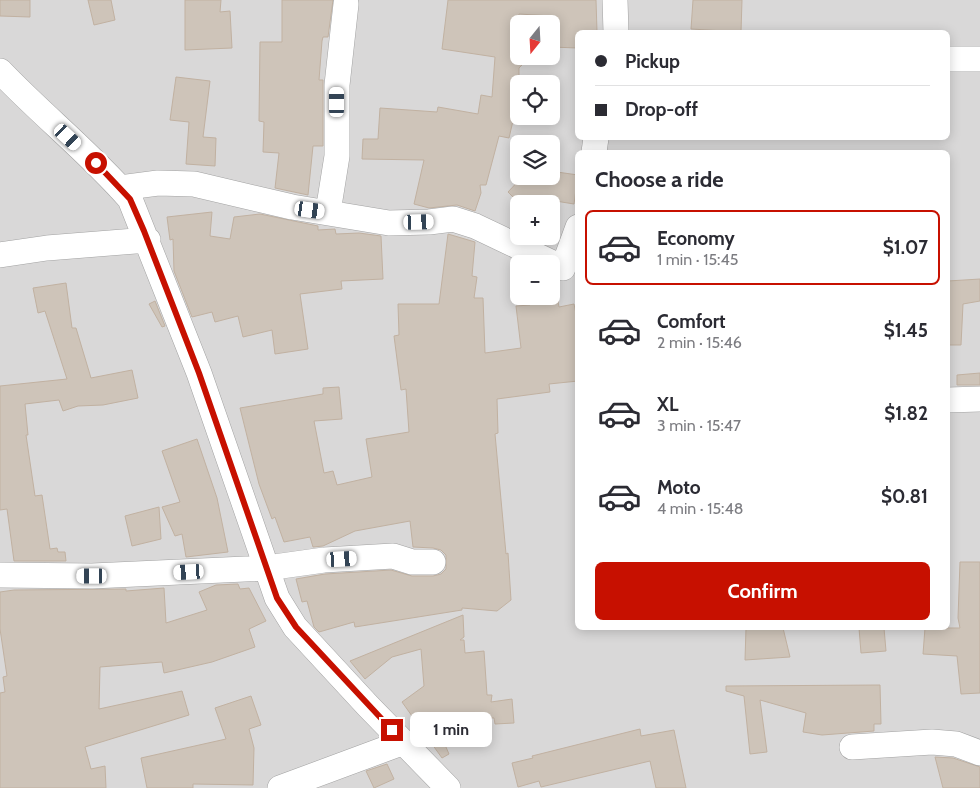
<!DOCTYPE html>
<meta charset="utf-8">
<style>
body{margin:0;font-family:Cabin,sans-serif;background:#f7f7f7;color:#2b2b33;height:100vh;display:flex;flex-direction:column;font-size:19px;white-space:nowrap}
*{box-sizing:border-box;margin:0}
p{font-size:16px;color:#7c7c81}
.icon{flex:none;width:28px;height:28px;fill:none;stroke:currentColor;stroke-width:2;stroke-linecap:round;stroke-linejoin:round}
.map{position:relative;flex:1;overflow:hidden}
.details{position:absolute;left:575px;top:150px;width:375px;height:480px;display:flex;flex-direction:column;background:#fff;border-radius:8px;box-shadow:0 2px 12px #0003}
.details>*{flex:none}
.top-card{position:absolute;left:575px;top:30px;width:375px;height:110px;border-radius:8px;box-shadow:0 2px 12px #0003;display:grid;align-content:center;height:110px;padding:0 20px;background:#fff}
.needle{width:32px;rotate:198deg}
.tools{position:absolute;left:510px;top:15px;display:grid;gap:10px}
.tools a{display:grid;place-items:center;width:50px;height:50px;border-radius:8px;background:#fff;box-shadow:0 2px 12px #0003;font-size:25px}
.end{position:absolute;width:22px;height:22px;margin:-11px;border:6px solid #c71000;background:#fff;box-shadow:0 0 0 2px #fff}
.from{border-radius:50%}
.bubble{position:absolute;height:35px;border-radius:8px;background:#fff;box-shadow:0 2px 12px #0003;font-size:16px;font-weight:800;line-height:35px;text-align:center}
.car{position:absolute;width:15px;height:30px;margin:-15px -8px;border-radius:6px;box-shadow:0 0 4px 1px #0007;background:linear-gradient(#fff 24%,#345 0 40%,#fff 0 76%,#345 0 86%,#fff 0)}
.top-card b{display:flex;align-items:center;gap:18px;height:48px;font-size:19px}
.top-card b+b{border-top:1px solid #e1e1e2}
.top-card i{width:12px;height:12px;background:#2b2b33}
ul{padding:0;list-style:none}
li{display:flex;align-items:center;gap:15px;height:75px;margin:0 10px 8px;padding:0 10px;border:2px solid transparent;border-radius:8px}
li div{flex:1}
li b{display:block;font-size:19px}
li em{font-style:normal;font-weight:800}
li.on{border-color:#c71000}
li>.icon{width:45px;height:45px;stroke-width:1.5}
h2{padding:0 20px;font-size:22px;line-height:60px}
.primary-button{display:flex;gap:10px;margin-top:auto;padding:10px 20px}
.primary-button a{flex:1;height:58px;border-radius:8px;background:#c71000;color:#fff;font-size:20px;font-weight:800;line-height:58px;text-align:center}
.map>svg:first-child{display:block}
.residential{fill:#d9d8d8;fill-rule:evenodd}
.building{fill:#cec4b9;stroke:#c1b1a1}
.lines{fill:none;stroke-linecap:round;stroke-linejoin:round}
.street-casing{stroke:#a2a2a2;stroke-width:26}
.street{stroke:#fff;stroke-width:25}
.route{stroke:#c71000;stroke-width:6}
</style>
<div class="map">
<svg width="980" height="788" viewBox="0 0 980 788">
<rect width="100%" height="100%" fill="#eeeae0"/>
<!-- residential -->
<path class="residential" d="M0 0H980V788H0ZM519 24H551V56H519ZM578 32H948V138H578ZM519 84H551V116H519ZM519 144H551V176H519ZM578 152H948V628H578ZM519 204H551V236H519ZM519 264H551V296H519Z"/>
<!-- building -->
<path class="building" d="M0 0H30V17L0 16Z
M88 0H111L115 20 94 25Z
M185 0H221L220 12 230 11 232 48 185 50Z
M282 0H333L328 37H323L322 41 319 80H323V146H313L308 195 275 188 279 153 263 152 264 122 259 121 260 42H282Z
M448 0H596L597 32H578V48L551 47V16L519 14V56H531L519 68V95L509 138 499 136 486 185H480L481 193 475 211 457 205 429 208 414 204 424 160 362 159 363 139H378L380 108 437 112 438 107 478 114 481 95 492 97 495 57 442 49Z
M693 0H742L741 32 691 29Z
M176 77 210 81 203 137 216 138 215 166 186 164 189 122 170 120Z
M557 172 578 175 574 204 537 198 532 204H520L508 192 523 176H557Z
M212 212 210 236 230 239 234 217 260 214 318 226V230L335 229 336 234 359 233 381 236 383 279 341 281 342 289 300 294 308 349 275 354 272 330 243 337 238 316 215 322 212 312 192 317 174 271 173 239 170 240 167 217Z
M448 234 475 242 472 276 477 277 474 298H483L485 353 521 348 516 306 530 305 528 296H557L559 307 574 304 578 323V381L549 384 550 392 497 399 498 433 495 434 506 554 508 553 511 600 497 611 462 608V610L355 627 354 622 319 632 314 627 307 601 302 602 296 579 325 574 391 570 412 576H433L441 574 446 569V555L441 550 433 548 413 547 410 521 355 531 323 546 313 547 310 537 284 542 275 517 272 519 259 484 240 408 323 394V388L339 387 342 419 314 421 324 473 333 471 337 485 372 477 366 439 409 432 406 389 401 390 394 336 399 335 398 304H439Z
M980 279V301L963 304 961 345H948V281Z
M66 283 72 328H76L91 378 132 370 138 398 103 405 78 406 63 411 59 400 25 404 28 435H26L35 496 42 495 50 549 57 548 58 552H65L66 561H14L7 509 0 510V386L67 379 45 311 38 313 33 288Z
M155 301 165 326 162 327 149 304Z
M980 373V385H957V375Z
M197 439 217 498 228 552 186 557 182 534 175 536 162 507 180 502 162 451Z
M159 507 161 539 132 546 125 516Z
M960 562H980V693L961 694 957 656 923 654 925 628H960L958 618Z
M238 584 240 589 249 588 266 621 249 629 255 647 212 662 164 673 162 662 100 667 99 709 182 691 189 715 85 747 91 769 105 766 106 788H0V693L5 692 3 677 7 676 0 629V592L14 590 126 589V591L164 588 166 623 207 610 199 592 216 585Z
M463 615 464 637 460 640H464L465 653 484 651 487 695H492L491 702 512 699 514 723 495 724 494 718 432 715 449 754 442 758 402 702 424 686 421 649 392 657 365 679 350 661Z
M746 628H783L790 657 745 660Z
M859 628H884L886 651 861 653Z
M880 685 881 724H874V731L822 735 803 732 806 713 760 700 767 752 750 754 744 696 726 691V686Z
M251 696 261 725 249 729 254 748 253 785 193 784V788H147L141 758 226 739 215 708Z
M640 729 641 736 674 730 686 788H656L650 761 541 787 539 781 518 787 512 763 533 758 532 756Z
M935 757 953 758 980 767V788H943Z
M387 764 394 779 374 788 366 771Z"/>
<g class="lines">
<!-- street casing -->
<g class="street-casing">
<path id="street" d="M615 0 616 32
M948 59H980
M0 71C42 115 90 153 130 199L199 373 277 598 295 627 368 706 448 788
M594 152 596 138
M120 188 158 183 194 184 292 207 389 223 429 222 453 219 475 226 563 268 578 227
M328 212 337 156V85L346 4
M0 255 47 248 148 240
M948 400 980 399
M0 575 92 576 267 568 324 560 393 556 412 562H433
M852 747 932 742 956 744 980 753
M280 788 404 742"/>
</g>
<!-- street -->
<use href="#street" class="street"/>
</g>
<g class="lines">
<!-- route -->
<path class="route" d="M96 163 130 199 144 231 199 373 277 598 296 627 392 730"/>
</g>
</svg>
<div class="tools">
<a><svg class="needle" viewBox="-14 -14 28 28"><path d="M0-13l5 13h-10z" fill="#e53935"/><path d="M0 13l5-13h-10z" fill="#7c7c81"/></svg></a>
<a><svg class="icon" aria-label="locate" viewBox="0 0 24 24"><circle cx="12" cy="12" r="6"/><path d="M12 2v4M12 18v4M2 12h4M18 12h4"/></svg></a>
<a><svg class="icon" aria-label="layers" viewBox="0 0 24 24"><path d="M12 4l9 5-9 5-9-5zM3 14l9 5 9-5"/></svg></a>
<a>+</a>
<a>−</a>
</div>
<i class="end from" style="left:96px;top:163px"></i>
<i class="end" style="left:392px;top:730px"></i>
<div class="bubble" style="left:410px;top:712px;width:82px">1 min</div>
<i class="car" style="left:337px;top:102px;rotate:0deg"></i>
<i class="car" style="left:68px;top:137px;rotate:133deg"></i>
<i class="car" style="left:310px;top:210px;rotate:98deg"></i>
<i class="car" style="left:419px;top:222px;rotate:88deg"></i>
<i class="car" style="left:342px;top:559px;rotate:87deg"></i>
<i class="car" style="left:189px;top:572px;rotate:267deg"></i>
<i class="car" style="left:92px;top:576px;rotate:270deg"></i>
<div class="top-card">
<b><i class="from"></i>Pickup</b>
<b><i></i>Drop-off</b>
</div>
<section class="details">
<h2>Choose a ride</h2>
<ul>
<li class="on"><svg class="icon" aria-label="car" viewBox="0 0 24 24"><path d="M5 17H2v-5l4-1 3-4h7l3 4 3 1v5h-3M9 17h6M6 11h13"/><circle cx="7" cy="17" r="2"/><circle cx="17" cy="17" r="2"/></svg><div><b>Economy</b><p>1 min · 15:45</p></div><em>$1.07</em></li>
<li><svg class="icon" aria-label="car" viewBox="0 0 24 24"><path d="M5 17H2v-5l4-1 3-4h7l3 4 3 1v5h-3M9 17h6M6 11h13"/><circle cx="7" cy="17" r="2"/><circle cx="17" cy="17" r="2"/></svg><div><b>Comfort</b><p>2 min · 15:46</p></div><em>$1.45</em></li>
<li><svg class="icon" aria-label="car" viewBox="0 0 24 24"><path d="M5 17H2v-5l4-1 3-4h7l3 4 3 1v5h-3M9 17h6M6 11h13"/><circle cx="7" cy="17" r="2"/><circle cx="17" cy="17" r="2"/></svg><div><b>XL</b><p>3 min · 15:47</p></div><em>$1.82</em></li>
<li><svg class="icon" aria-label="car" viewBox="0 0 24 24"><path d="M5 17H2v-5l4-1 3-4h7l3 4 3 1v5h-3M9 17h6M6 11h13"/><circle cx="7" cy="17" r="2"/><circle cx="17" cy="17" r="2"/></svg><div><b>Moto</b><p>4 min · 15:48</p></div><em>$0.81</em></li>
</ul>
<div class="primary-button"><a>Confirm</a></div>
</section>
</div>
